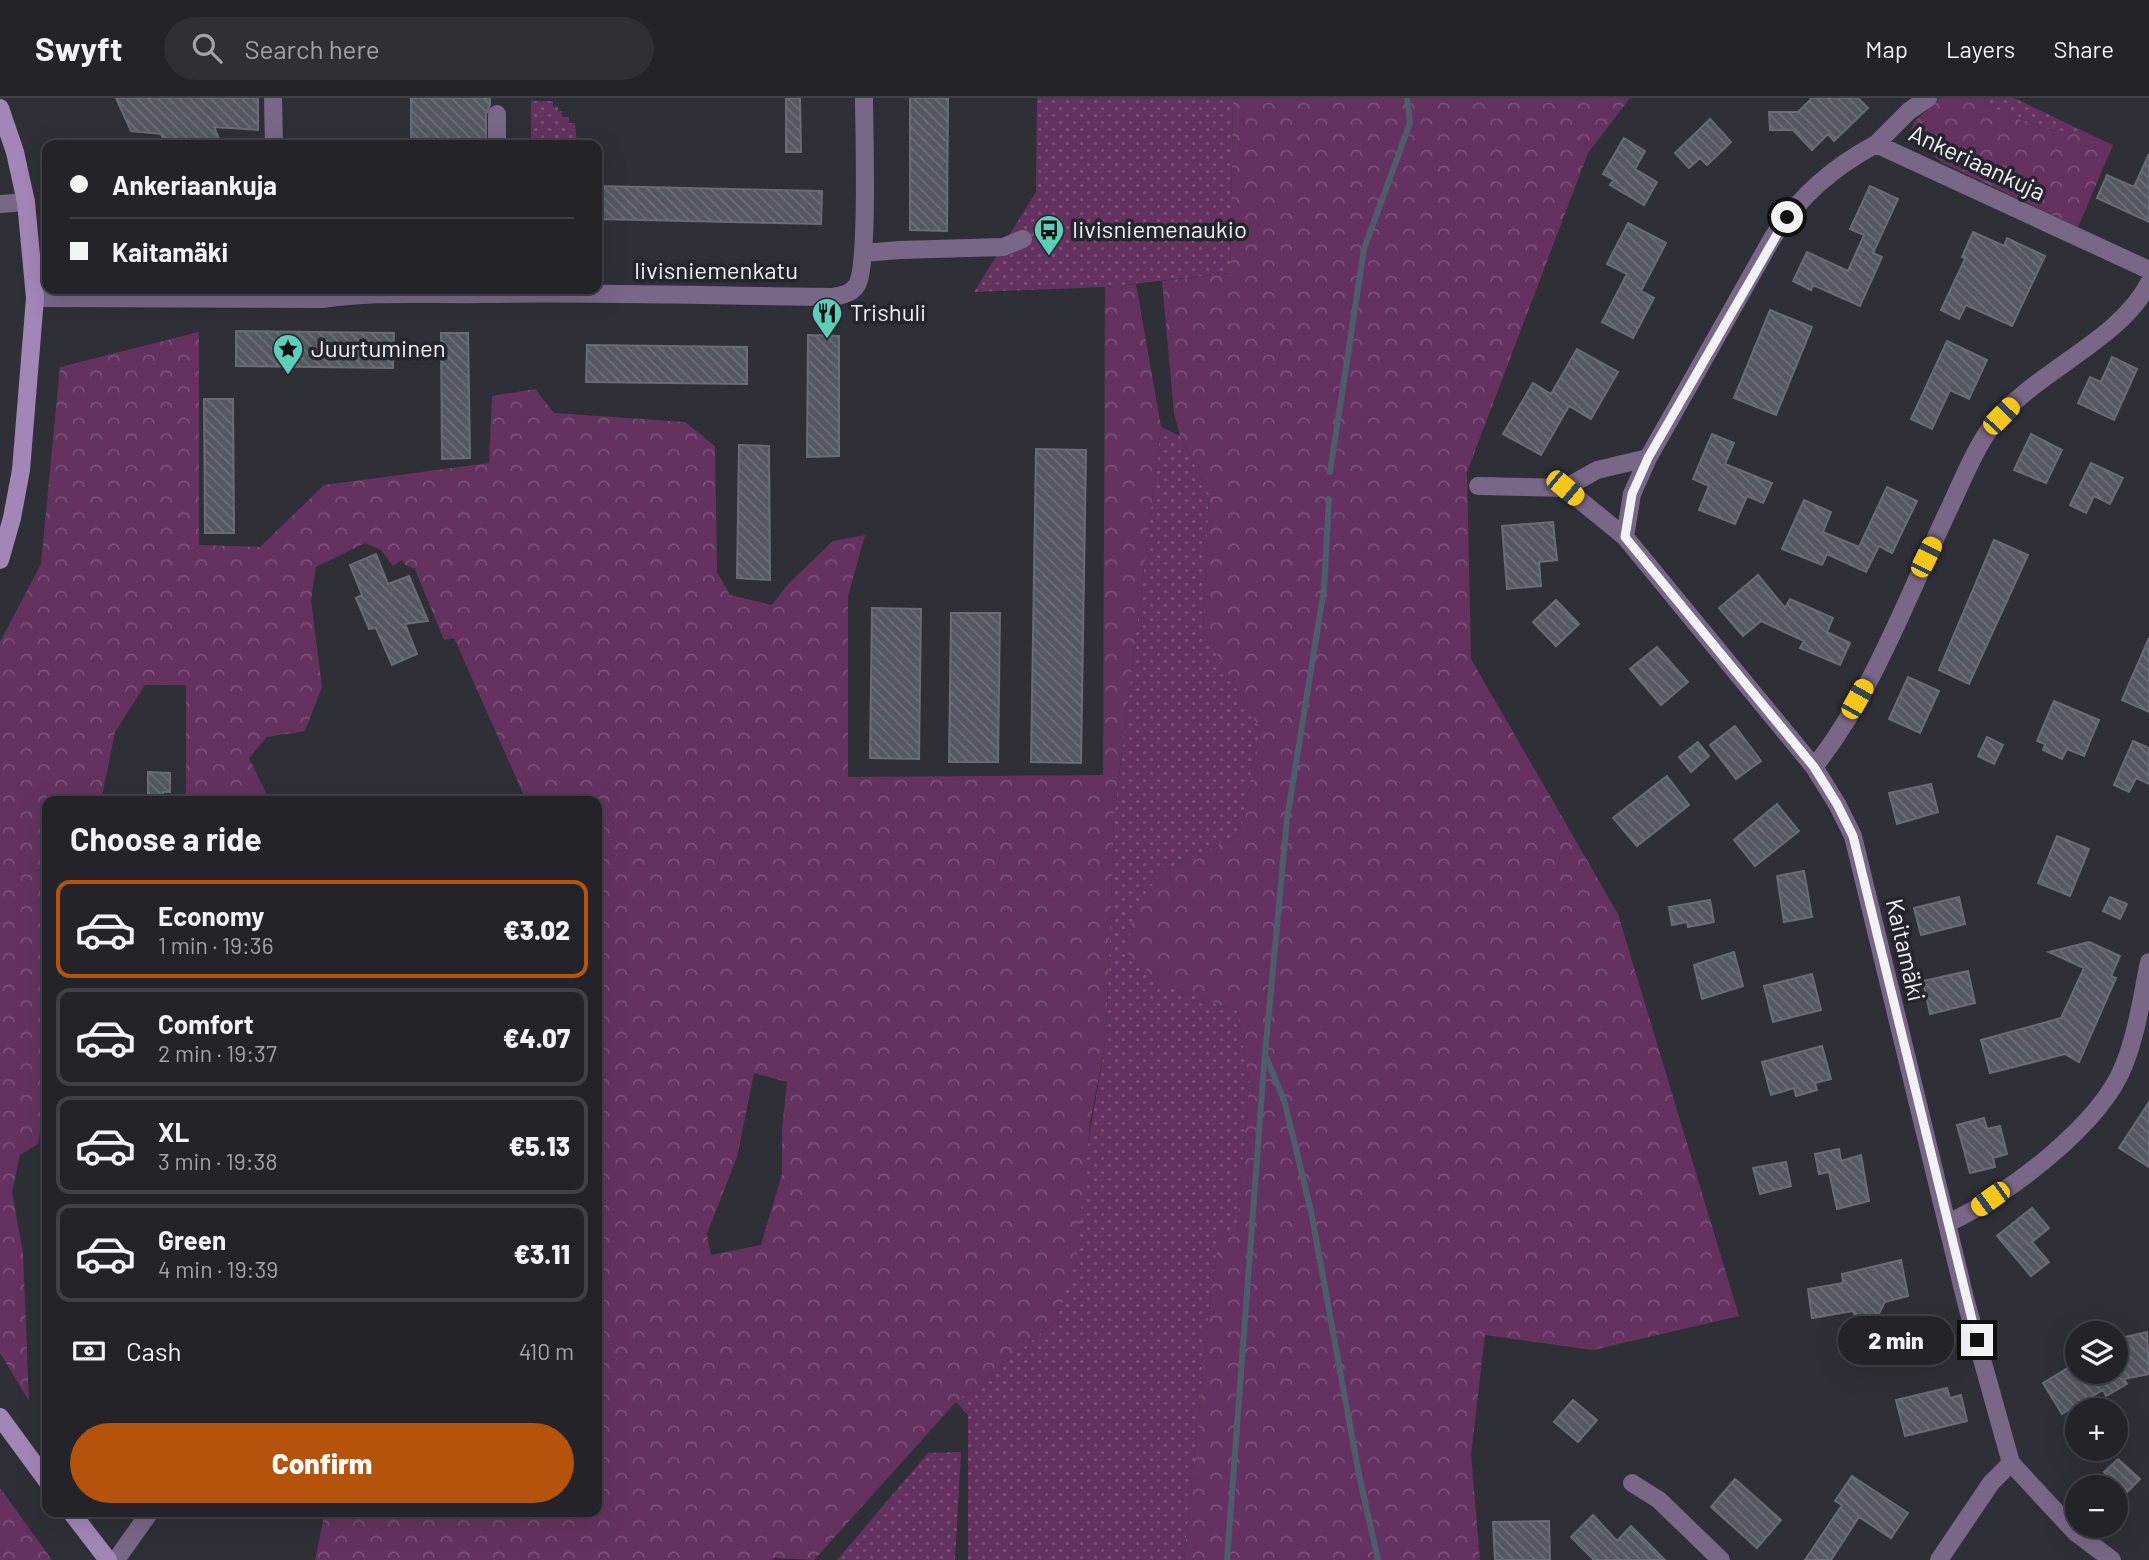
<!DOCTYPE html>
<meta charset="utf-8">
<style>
body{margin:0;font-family:Barlow,sans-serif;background:#2f2f35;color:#f1f3f6;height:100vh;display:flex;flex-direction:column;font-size:26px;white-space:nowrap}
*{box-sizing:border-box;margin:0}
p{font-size:23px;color:#a3a4a8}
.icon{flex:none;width:38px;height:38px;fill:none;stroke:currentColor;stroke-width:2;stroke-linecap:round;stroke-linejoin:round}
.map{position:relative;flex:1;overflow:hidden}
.details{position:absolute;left:42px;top:698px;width:560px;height:721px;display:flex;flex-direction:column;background:#232329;border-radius:14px;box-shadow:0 7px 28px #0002,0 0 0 2px #404046}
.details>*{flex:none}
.guide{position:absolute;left:42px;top:42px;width:560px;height:154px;border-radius:14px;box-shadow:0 7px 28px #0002,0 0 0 2px #404046;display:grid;align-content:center;height:154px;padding:0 28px;background:#232329}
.controls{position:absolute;left:2065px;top:1223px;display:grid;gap:14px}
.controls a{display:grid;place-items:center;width:63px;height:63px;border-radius:50%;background:#232329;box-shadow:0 7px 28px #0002,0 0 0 2px #404046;font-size:35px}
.end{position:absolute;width:32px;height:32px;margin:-16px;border:9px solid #f1f1f6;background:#111;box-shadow:0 0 0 4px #111}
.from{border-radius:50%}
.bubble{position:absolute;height:49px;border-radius:24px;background:#232329;box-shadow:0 7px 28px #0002,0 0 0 2px #404046;font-size:23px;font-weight:800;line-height:49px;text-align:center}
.car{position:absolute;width:21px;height:42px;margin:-21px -10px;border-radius:9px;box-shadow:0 0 5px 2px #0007;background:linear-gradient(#f5c518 24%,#345 0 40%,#f5c518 0 76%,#345 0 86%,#f5c518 0)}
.guide b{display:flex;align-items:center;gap:24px;height:66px;font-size:26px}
.guide b+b{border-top:2px solid #404046}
.guide i{width:18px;height:18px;background:#f1f3f6}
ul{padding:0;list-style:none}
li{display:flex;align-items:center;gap:21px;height:98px;margin:0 14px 10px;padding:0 14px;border:4px solid #404046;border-radius:14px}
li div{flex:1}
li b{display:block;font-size:26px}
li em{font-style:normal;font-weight:800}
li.on{border-color:#b45309}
li>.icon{width:63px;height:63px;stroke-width:1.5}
h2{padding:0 28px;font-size:32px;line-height:84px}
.pay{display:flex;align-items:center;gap:18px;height:77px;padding:0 28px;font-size:26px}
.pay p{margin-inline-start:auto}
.primary-button{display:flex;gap:14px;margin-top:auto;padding:14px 28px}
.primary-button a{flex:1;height:80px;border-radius:42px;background:#b45309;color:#fff;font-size:28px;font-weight:800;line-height:80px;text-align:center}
header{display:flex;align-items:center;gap:42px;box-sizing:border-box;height:98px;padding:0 35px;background:#232329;border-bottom:2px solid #404046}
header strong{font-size:33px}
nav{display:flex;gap:38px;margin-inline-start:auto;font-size:24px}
.search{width:490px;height:63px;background:#2f2f35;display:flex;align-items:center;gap:18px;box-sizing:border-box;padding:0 24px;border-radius:38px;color:#a3a4a8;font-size:26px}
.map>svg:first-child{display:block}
.green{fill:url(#green-dots)}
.forest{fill:url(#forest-crowns);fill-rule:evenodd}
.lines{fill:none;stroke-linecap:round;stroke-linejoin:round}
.stream{stroke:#4c5d6b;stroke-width:6}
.building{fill:url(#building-back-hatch);stroke:#686c75;stroke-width:2}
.street{stroke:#796787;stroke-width:18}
.secondary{stroke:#a286b8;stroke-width:18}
.route{stroke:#f1f1f6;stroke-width:9}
.labels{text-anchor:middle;stroke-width:7;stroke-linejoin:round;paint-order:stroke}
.street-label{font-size:24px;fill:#f1f1f6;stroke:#25252d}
.poi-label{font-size:24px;fill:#f1f1f6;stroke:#25252d;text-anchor:start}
</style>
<header>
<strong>Swyft</strong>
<div class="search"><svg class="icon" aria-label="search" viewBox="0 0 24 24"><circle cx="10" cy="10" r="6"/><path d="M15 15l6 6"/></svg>Search here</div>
<nav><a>Map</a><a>Layers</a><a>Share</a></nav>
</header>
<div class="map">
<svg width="2149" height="1462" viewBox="0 0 2149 1462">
<defs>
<pattern id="green-dots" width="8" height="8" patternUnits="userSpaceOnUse" patternTransform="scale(1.75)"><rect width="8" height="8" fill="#653260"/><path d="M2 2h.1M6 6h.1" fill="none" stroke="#7c5077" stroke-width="1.8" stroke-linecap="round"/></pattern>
<pattern id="forest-crowns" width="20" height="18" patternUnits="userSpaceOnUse" patternTransform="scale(1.75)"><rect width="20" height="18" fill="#653260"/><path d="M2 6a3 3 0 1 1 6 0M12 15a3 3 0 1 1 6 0" fill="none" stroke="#7c5077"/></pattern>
<pattern id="building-back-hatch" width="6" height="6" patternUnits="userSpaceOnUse" patternTransform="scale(1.75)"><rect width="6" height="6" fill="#545861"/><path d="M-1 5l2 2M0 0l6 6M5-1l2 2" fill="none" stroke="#6d7078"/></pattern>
</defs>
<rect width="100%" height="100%" fill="#2f2f37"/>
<!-- green -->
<path class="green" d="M1037 0H1233L1230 175 1105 189 974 194 1036 94Z
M1978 0H2014L2085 34H2057L2009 18Z
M531 3H553V9H558V13H562V19H569V25H575L577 47H561L557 40 549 41 547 47H531Z
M1161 329 1180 338 1209 396 1203 533 1260 631 1240 736 1163 774V886L1237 913 1249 984 1237 1133H1221L1212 1183 1184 1462H968V1317L956 1304 1057 1222 1104 953 1107 915 1114 719Z
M961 1354 955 1462H837L928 1355Z"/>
<!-- forest -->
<path class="forest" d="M1233 0H1630L1588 55 1467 374 1471 561 1618 816 1739 1218 1593 1252 1485 1237 1471 1357 1480 1462H1184L1212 1183 1221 1132 1237 1133 1249 984 1237 913 1163 886 1127 855 1134 809 1163 774 1240 736 1260 631 1203 533 1209 396 1180 338 1174 315 1162 183 1230 175Z
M1940 0H1978L2009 18 2057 34H2085L2113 47 2078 129 1943 65 1920 48 1911 32 1914 24Z
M1136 186 1161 329 1114 719 1107 915 1104 953 1090 1025 1077 1157 1057 1222 956 1304 814 1462 774 1460 772 1462H315L325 1414H597V704L524 703 526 702 454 540 444 542 415 471 404 466 402 462 393 468 381 452 365 445 316 469 311 502 322 589 305 633 267 639 249 660 270 703H186V587H145L115 634 101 703 47 704V991L38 1046 20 1057 12 1094 23 1154 29 1303 0 1255V544L41 466 60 269 199 234V447L260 449 324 387 489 365 492 298 535 291 554 315 685 324 715 348 717 474 730 497 772 507 789 485 833 443 865 437 848 498V679L1103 677 1105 189ZM754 975 787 984 782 1031V1076L761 1147 711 1157 707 1136 737 1059Z
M0 1390 52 1462H0Z"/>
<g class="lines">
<!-- stream -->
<path class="stream" d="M1330 374 1364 151 1410 25 1407 0
M1266 959 1284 1002 1311 1113 1359 1377 1378 1462
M1227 1462 1264 967 1287 721 1324 491 1329 401"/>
</g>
<!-- building -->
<path class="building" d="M116 0H258V32L214 29 222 47H166L161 36 131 33Z
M411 0H490V7L486 16V47H411Z
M786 0H800L801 54H786Z
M910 0H948L947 133 910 132Z
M1812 0H1858L1868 10 1834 43 1828 36 1812 52 1793 32H1770L1769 14H1798Z
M1710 21 1731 44 1707 67 1700 60 1689 70 1675 55Z
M1624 40 1645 53 1635 71 1657 84 1644 107 1610 87 1614 82 1603 76Z
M2149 56V124L2097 100 2107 77 2134 89Z
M598 88 822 93 821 126 598 121Z
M1870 88 1898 101 1873 155 1882 159 1860 208 1813 187 1811 192 1793 183 1807 154 1848 173 1864 137 1850 131Z
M1628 125 1666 145 1641 193 1654 200 1633 240 1602 224 1627 176 1607 166Z
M1973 134 2004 148 2007 140 2045 158 2012 228 1966 207 1959 221 1941 212 1965 161 1962 159Z
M1770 212 1812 229 1776 317 1734 300Z
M236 233 394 235 393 270 236 268Z
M441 235H468L470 360 442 361Z
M808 237 839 238V358L807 359Z
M1947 243 1987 262 1969 301 1950 292 1932 331 1911 321Z
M587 247 747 249V286L586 284Z
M1577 251 1618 274 1591 321 1569 308 1541 357 1503 336 1533 285 1551 296Z
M2112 259 2137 271 2114 322 2078 305 2090 279 2101 284Z
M204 301H233L234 435H205Z
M1712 336 1734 345 1725 366 1772 385 1763 405 1747 398 1735 426 1699 412 1709 388 1693 381Z
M2031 336 2062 352 2046 385 2014 372Z
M739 347 769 348 770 482 737 480Z
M1036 351 1086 352 1081 665 1031 664Z
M2091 365 2123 380 2110 406 2094 398 2086 415 2070 407Z
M1887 389 1917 403 1892 455 1879 448 1866 474 1827 456 1822 467 1782 451 1804 402 1831 414 1823 434 1859 449Z
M1553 424 1557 462 1539 464 1541 488 1507 491 1502 428Z
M1994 442 2028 457 1969 586 1939 572Z
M376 456 388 486 409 478 428 523 405 526 417 556 392 567 376 530 369 531 356 500 362 497 350 467Z
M1758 477 1785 510 1790 501 1833 520 1827 534 1850 545 1840 567 1800 550 1804 543 1761 523 1743 538 1719 510Z
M1556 502 1579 526 1556 548 1533 524Z
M872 510 921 511 919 661 870 660Z
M951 515H1000L998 664H949Z
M2149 540V614L2122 602Z
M1657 549 1688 584 1661 607 1630 571Z
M1908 579 1939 593 1920 635 1889 621Z
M2054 603 2099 622 2084 658 2067 651 2062 661 2043 652 2045 646 2037 643Z
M1735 628 1761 663 1736 681 1710 647Z
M1987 639 2003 647 1994 666 1978 658Z
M2133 643 2149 650V686L2136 680 2129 694 2114 687Z
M1698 644 1709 658 1691 674 1679 659Z
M148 674 170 675V694H163V704H148Z
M1667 678 1689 707 1637 748 1613 720Z
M1931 686 1938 714 1897 726 1889 695Z
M1777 706 1799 733 1755 768 1734 742Z
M2057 738 2089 751 2070 798 2038 785Z
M1804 773 1812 819 1784 824 1777 778Z
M1959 799 1965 826 1921 837 1914 810Z
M2110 799 2127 806 2120 821 2103 813Z
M1710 802 1714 824 1688 829 1687 824 1672 827 1669 809Z
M2089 844 2120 858 2111 878 2116 880 2079 964 2065 956 1990 975 1981 942 2061 920 2084 870 2049 854Z
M1734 854 1743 888 1702 901 1694 867Z
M1968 873 1975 905 1930 916 1923 883Z
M1812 876 1821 912 1773 924 1764 888Z
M1822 948 1831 981 1815 985 1817 992 1796 998 1794 990 1771 997 1762 964Z
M2149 1004V1069L2119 1050Z
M1984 1020 1987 1031 2000 1028 2007 1056 1993 1060 1995 1069 1970 1075 1957 1027Z
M1839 1051 1841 1063 1861 1057 1869 1103 1837 1111 1829 1074 1819 1076 1815 1056Z
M1786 1064 1791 1088 1760 1096 1753 1070Z
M2032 1110 2049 1130 2032 1144 2049 1164 2031 1178 1997 1138Z
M1901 1162 1908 1198 1885 1204 1865 1242 1853 1213 1812 1220 1808 1191 1843 1185 1842 1176Z
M2147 1234 2149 1276 2124 1281 2127 1286 2106 1298 2103 1292 2062 1316 2043 1285 2071 1268 2074 1274H2116V1241Z
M1947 1290 1950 1300 1961 1297 1967 1323 1905 1338 1896 1302Z
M1573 1302 1597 1322 1578 1344 1554 1324Z
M2118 1361 2140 1381 2126 1395 2104 1374Z
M1852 1378 1908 1415 1891 1440 1859 1419 1831 1462H1805L1842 1407 1835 1403Z
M1735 1381 1781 1422 1757 1450 1711 1409Z
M1593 1417 1617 1443 1631 1428 1665 1462H1594L1571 1439Z
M1549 1423 1550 1462H1495L1493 1424Z"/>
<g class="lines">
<!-- street -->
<path class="street" d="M273 0 274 47
M1876 46 1909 13 1928 0
M497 47V16
M0 106 26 104
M863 155 900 152 1003 149 1023 141
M35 200 322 201C375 193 428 197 482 196 599 194 716 198 833 199 842 197 851 196 857 187 869 165 864 33 864 0
M1478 388 1565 390 1625 439 1814 669 1837 706 1853 738 1966 1204 2011 1365 2075 1434 2112 1462
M1565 390 1597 372 1648 360
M1625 439 1632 396 1648 360 1773 139C1801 97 1832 70 1876 46L2149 172
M1814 669C1873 595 1908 497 1949 411 1961 386 1971 359 1987 335 2027 275 2117 247 2149 185
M1948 1125C2005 1099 2101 1027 2124 967 2137 935 2142 898 2149 864
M1632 1385 1659 1402 1721 1462
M116 1462 150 1414
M1939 1462 1991 1385 2011 1365"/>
<!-- secondary -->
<path class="secondary" d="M0 10 15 54 26 104 35 200 21 372 12 420 0 462
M0 1319 47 1383
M71 1414 108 1462"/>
</g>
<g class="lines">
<!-- route -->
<path class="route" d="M1787 119 1648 360 1632 396 1625 439 1814 669 1837 706 1853 738 1977 1242"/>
</g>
<!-- icons -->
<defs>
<g id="bus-pin" transform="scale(1.575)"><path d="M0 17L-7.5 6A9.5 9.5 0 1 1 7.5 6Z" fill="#5dceb9" stroke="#25252d"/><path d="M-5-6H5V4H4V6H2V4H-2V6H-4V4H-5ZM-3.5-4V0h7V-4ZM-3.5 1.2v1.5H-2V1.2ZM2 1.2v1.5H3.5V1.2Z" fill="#111"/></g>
<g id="restaurant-pin" transform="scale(1.575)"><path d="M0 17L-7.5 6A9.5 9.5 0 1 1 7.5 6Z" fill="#5dceb9" stroke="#25252d"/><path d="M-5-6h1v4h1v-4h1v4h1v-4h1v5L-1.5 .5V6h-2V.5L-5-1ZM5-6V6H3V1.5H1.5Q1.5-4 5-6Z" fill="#111"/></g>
<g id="sight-pin" transform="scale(1.575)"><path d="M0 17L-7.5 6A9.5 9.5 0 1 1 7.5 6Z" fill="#5dceb9" stroke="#25252d"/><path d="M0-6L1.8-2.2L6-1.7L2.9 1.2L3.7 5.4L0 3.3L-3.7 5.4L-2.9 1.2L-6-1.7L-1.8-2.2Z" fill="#111"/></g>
</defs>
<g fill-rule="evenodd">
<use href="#bus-pin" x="1049" y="132"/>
<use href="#restaurant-pin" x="827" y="215"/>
<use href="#sight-pin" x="288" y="251"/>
</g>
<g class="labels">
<!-- street labels -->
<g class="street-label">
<text transform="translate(1977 65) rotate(25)" y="8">Ankeriaankuja</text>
<text x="716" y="181">Iivisniemenkatu</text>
<text transform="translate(1905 852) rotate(77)" y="8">Kaitamäki</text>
</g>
<!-- poi labels -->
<g class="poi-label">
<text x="1072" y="140">Iivisniemenaukio</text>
<text x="850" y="223">Trishuli</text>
<text x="311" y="259">Juurtuminen</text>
</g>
</g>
</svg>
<div class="controls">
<a><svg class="icon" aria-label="layers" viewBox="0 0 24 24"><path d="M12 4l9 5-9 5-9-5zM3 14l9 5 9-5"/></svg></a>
<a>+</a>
<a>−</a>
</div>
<i class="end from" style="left:1787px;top:119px"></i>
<i class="end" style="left:1977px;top:1242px"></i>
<div class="bubble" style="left:1838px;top:1218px;width:116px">2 min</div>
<i class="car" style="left:2001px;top:318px;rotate:44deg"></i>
<i class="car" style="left:1565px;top:390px;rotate:130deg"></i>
<i class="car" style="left:1926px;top:459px;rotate:26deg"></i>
<i class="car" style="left:1857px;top:601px;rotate:29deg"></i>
<i class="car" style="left:1990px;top:1101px;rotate:234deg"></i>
<div class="guide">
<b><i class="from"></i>Ankeriaankuja</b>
<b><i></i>Kaitamäki</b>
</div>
<section class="details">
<h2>Choose a ride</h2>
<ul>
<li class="on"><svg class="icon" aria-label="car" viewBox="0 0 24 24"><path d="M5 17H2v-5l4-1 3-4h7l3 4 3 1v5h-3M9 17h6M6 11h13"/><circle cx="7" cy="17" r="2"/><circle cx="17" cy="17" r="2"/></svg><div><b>Economy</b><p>1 min · 19:36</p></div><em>€3.02</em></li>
<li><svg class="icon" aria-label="car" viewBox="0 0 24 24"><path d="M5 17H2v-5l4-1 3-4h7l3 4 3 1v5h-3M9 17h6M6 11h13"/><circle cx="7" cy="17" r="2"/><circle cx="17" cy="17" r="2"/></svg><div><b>Comfort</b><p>2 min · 19:37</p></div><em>€4.07</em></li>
<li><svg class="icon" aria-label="car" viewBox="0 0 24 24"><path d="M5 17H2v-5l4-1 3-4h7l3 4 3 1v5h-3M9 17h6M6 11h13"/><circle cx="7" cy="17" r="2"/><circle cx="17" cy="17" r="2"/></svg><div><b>XL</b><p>3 min · 19:38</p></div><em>€5.13</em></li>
<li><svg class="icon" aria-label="car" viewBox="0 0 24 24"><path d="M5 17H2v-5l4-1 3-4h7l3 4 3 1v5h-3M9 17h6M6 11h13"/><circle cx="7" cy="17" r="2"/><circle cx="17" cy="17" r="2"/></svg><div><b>Green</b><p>4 min · 19:39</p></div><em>€3.11</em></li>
</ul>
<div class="pay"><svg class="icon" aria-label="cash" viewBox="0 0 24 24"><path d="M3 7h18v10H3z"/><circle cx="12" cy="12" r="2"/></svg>Cash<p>410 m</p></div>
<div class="primary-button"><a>Confirm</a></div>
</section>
</div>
